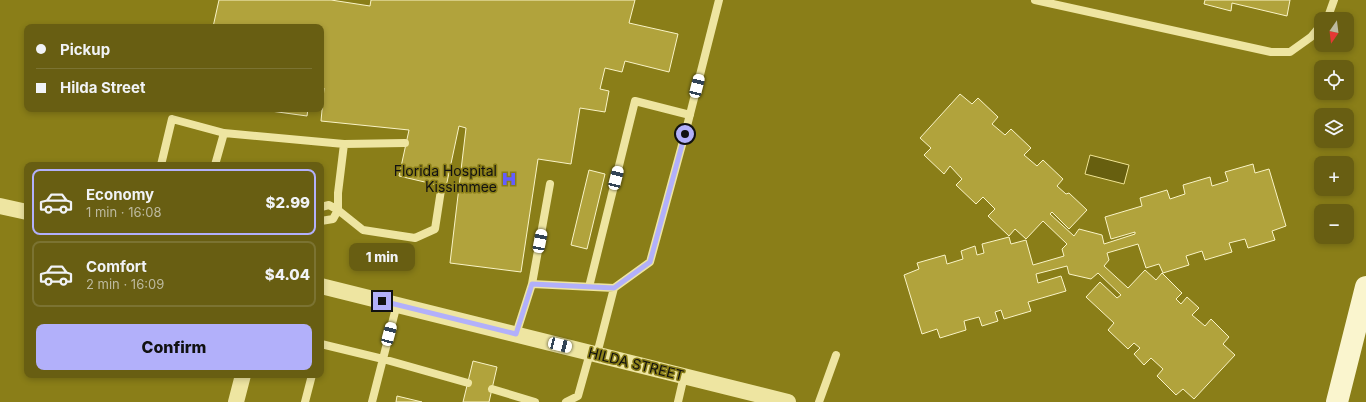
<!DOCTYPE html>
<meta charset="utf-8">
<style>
body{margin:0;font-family:Inter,sans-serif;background:#6d641b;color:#f1f3f6;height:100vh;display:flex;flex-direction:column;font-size:15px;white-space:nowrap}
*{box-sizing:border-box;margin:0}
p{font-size:13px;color:#bdba9f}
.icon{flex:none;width:22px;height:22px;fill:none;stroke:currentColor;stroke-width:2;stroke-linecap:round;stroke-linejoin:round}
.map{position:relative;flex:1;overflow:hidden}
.drawer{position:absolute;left:24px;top:162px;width:300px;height:216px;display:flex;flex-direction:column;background:#685e12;border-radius:8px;box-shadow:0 2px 6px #0003}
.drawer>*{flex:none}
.top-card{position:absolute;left:24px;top:24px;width:300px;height:88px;border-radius:8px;box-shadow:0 2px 6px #0003;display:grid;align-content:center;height:88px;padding:0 12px;background:#685e12}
.needle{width:26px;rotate:194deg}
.buttons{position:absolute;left:1314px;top:12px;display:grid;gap:8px}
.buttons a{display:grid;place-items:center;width:40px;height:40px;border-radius:8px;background:#685e12;box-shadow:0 2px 6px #0003;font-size:20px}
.end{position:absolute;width:18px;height:18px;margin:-9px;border:5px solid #b2b0fa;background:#111;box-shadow:0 0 0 2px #111}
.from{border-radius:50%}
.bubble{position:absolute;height:28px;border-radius:8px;background:#685e12;box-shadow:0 2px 6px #0003;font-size:13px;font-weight:800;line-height:28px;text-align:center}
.car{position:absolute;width:12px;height:24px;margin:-12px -6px;border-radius:5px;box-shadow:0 0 3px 1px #0007;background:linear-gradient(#fff 24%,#345 0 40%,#fff 0 76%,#345 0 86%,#fff 0)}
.top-card b{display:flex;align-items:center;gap:14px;height:38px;font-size:15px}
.top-card b+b{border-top:1px solid #7b7332}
.top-card i{width:10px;height:10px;background:#f1f3f6}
ul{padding:7px 0 0;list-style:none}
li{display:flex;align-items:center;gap:12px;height:66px;margin:0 8px 6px;padding:0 4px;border:2px solid #7b7332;border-radius:8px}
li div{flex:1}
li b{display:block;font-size:15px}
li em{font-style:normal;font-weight:800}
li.selected{border-color:#b2b0fa}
li>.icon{width:36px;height:36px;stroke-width:1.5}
.primary-button{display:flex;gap:8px;margin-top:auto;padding:8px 12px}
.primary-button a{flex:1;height:46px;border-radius:8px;background:#b2b0fa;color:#111;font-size:16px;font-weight:800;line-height:46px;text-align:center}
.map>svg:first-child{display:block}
.water{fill:#675f0f;stroke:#f0e493}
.building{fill:#b1a33c;stroke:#faf4c6}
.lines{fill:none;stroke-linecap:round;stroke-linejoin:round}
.lane{stroke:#eee5a1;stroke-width:8}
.street{stroke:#eee5a1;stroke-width:16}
.secondary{stroke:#faf5ce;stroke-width:22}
.route{stroke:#b2b0fa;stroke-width:5}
.labels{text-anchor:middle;stroke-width:3;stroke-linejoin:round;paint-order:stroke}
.poi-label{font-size:14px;fill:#111;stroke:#8a7e18;text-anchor:end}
.street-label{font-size:14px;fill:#111;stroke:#8a7e18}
</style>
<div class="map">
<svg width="1366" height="402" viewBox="0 0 1366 402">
<rect width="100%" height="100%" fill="#8a7e18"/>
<!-- water -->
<path class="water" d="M1090 155 1129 165 1124 184 1085 174Z"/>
<!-- building -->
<path class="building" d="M219 0H331L370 6 371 0H635L629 23 678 34 669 72 625 61 622 72 605 68 600 89 609 91 605 112 580 108 571 164 538 159 521 272 450 263 466 128 459 126 446 187 399 176 409 130 321 121 324 88H321V27H213Z
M1205 0H1290L1287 16 1232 3 1231 11 1204 4Z
M960 94 972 104 978 98 998 117 992 124 1005 135 1011 129 1031 148 1024 155 1037 166 1043 160 1063 179 1057 186 1066 194 1069 193 1087 210 1069 229 1052 212 1050 214 1074 236 1079 229 1102 235 1104 244 1135 234V232L1111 239 1105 217 1142 206 1140 198 1167 190 1170 199 1185 194 1183 185 1210 177 1212 186 1228 181 1225 172 1253 164 1255 173 1269 169 1286 226 1272 231 1275 240 1248 248 1245 239 1229 243 1232 252 1205 260 1202 251 1186 256 1189 265 1163 273 1159 264 1146 268 1138 244 1107 253 1109 260 1104 266 1128 288 1145 270 1156 280 1162 273 1182 293 1176 299 1181 304 1187 297 1199 308 1192 315 1205 326 1211 319 1229 337 1223 344 1235 355 1194 399 1183 389 1176 395 1157 376 1163 369 1151 358 1144 365 1134 354 1140 348 1134 343 1128 349 1108 330 1114 323 1086 297 1100 282 1117 298 1121 295 1098 273 1091 279 1069 274 1067 266 1036 274 1038 283 1061 276 1066 291 1028 302 1031 311 1004 319 1001 310 995 312 998 321 982 326 979 317 964 321 966 330 940 338 937 329 922 334 904 275 919 269 917 263 945 255 947 264 963 259 961 251 975 246 977 255 984 253 982 244 1009 237 1011 244 1026 240 1033 265 1064 256 1062 249 1067 244 1043 221 1026 239 1015 229 1009 236 988 216 995 209 983 197 976 204 956 185 962 179 950 166 944 174 924 155 931 148 920 138Z
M256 109H308L307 116Z
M589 170 605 174 587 249 571 245Z
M473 361 497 367 489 402H463Z
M397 396 422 402H396Z"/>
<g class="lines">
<!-- lane -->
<path class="lane" d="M1035 0 1271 52H1290L1311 37 1321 25
M1325 19 1329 14 1334 0
M344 144 405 143
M161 165 172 119 224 133
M215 165 224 133 344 144 338 193V210L363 230 415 238 435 229 441 190
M321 207 329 205 338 210 333 219 321 221
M532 284 550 184
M589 287 635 101 690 115
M516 334 532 284 614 288 650 262 685 134 719 0
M321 344 383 359 468 383
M597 354 614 288
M492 389 535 402
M305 402 312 375
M372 402 397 304
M566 402 578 396 590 353
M678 402 684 376
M819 402 836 355"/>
<!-- street -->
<path class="street" d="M0 206 27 212
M321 286 788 402
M236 402 243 375"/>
<!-- secondary -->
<path class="secondary" d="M1337 402 1366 287"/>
</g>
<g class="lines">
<!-- route -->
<path class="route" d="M382 301 516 334 532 284 614 288 650 262 685 134"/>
</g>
<!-- icons -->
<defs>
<g id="hospital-bare" transform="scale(1.2)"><path d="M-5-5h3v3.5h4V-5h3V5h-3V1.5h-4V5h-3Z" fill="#645dff" stroke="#8a7e18" stroke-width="2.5" paint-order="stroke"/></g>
</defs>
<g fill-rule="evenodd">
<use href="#hospital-bare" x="509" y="179"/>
</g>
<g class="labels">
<!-- poi labels -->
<g class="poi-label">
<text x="497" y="176">Florida Hospital<tspan x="497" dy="16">Kissimmee</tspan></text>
</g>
<!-- street labels -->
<g class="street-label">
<text transform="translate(636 364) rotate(14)" y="5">HILDA STREET</text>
</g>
</g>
</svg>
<div class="buttons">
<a><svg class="needle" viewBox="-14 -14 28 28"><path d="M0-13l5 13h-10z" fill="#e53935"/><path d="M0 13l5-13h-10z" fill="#bdba9f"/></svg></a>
<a><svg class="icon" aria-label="locate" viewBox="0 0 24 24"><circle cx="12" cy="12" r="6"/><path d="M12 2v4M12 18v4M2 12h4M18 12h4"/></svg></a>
<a><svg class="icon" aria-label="layers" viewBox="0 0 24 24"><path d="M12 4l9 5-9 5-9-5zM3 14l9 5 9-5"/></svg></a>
<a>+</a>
<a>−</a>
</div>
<i class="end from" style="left:685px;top:134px"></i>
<i class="end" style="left:382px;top:301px"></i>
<div class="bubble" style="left:349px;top:243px;width:66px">1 min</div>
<i class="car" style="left:697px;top:86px;rotate:14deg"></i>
<i class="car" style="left:616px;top:178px;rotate:14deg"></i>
<i class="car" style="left:540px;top:241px;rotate:11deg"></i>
<i class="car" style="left:389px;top:334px;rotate:15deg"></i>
<i class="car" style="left:560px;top:345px;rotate:104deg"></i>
<div class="top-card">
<b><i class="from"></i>Pickup</b>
<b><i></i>Hilda Street</b>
</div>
<section class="drawer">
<ul>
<li class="selected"><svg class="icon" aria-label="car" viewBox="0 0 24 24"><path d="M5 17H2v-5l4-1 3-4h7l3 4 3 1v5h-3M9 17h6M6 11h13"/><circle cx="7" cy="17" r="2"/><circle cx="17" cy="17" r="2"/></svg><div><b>Economy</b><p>1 min · 16:08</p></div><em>$2.99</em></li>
<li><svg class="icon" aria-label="car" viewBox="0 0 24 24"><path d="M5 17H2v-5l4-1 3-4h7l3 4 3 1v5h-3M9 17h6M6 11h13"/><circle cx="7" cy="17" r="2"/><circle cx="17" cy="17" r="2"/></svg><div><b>Comfort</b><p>2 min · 16:09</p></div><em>$4.04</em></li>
</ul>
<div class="primary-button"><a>Confirm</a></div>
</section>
</div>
